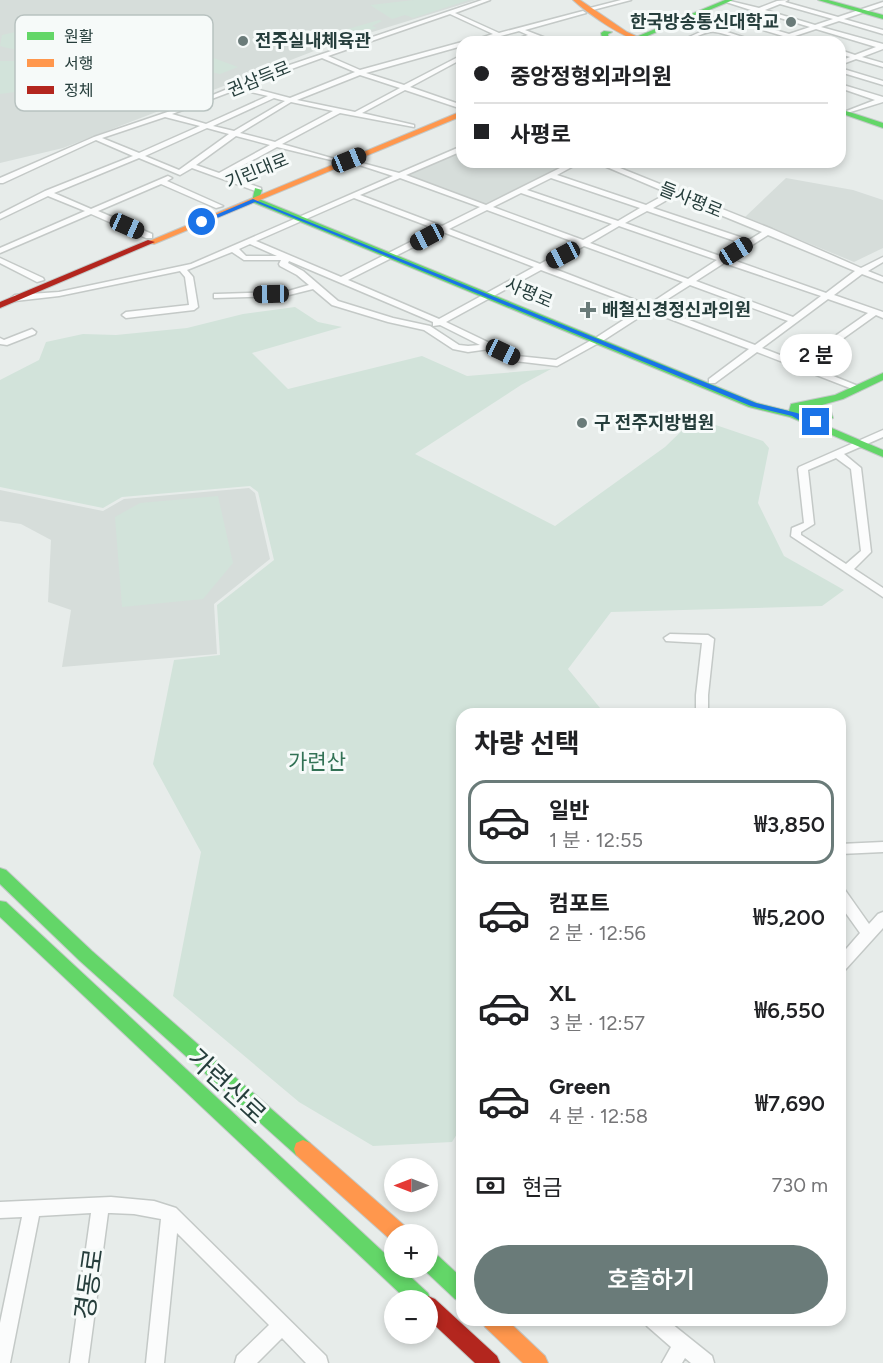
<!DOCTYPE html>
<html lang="ko">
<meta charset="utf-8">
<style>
body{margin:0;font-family:Figtree,"Noto Sans KR",sans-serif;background:#f6f6f6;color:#202124;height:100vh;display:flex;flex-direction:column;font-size:22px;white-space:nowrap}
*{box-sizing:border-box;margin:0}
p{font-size:20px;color:#757577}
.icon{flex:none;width:33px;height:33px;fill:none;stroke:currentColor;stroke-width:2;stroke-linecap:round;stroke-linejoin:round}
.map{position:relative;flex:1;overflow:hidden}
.drawer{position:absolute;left:456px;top:708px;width:390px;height:618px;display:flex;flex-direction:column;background:#fff;border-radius:18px;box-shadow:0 3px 9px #0003}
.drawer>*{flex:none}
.hud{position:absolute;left:456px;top:36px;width:390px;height:132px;border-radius:18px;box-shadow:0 3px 9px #0003;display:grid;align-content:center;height:132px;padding:0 18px;background:#fff}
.needle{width:39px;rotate:270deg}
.tools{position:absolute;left:384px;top:1158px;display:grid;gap:12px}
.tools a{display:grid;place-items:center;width:54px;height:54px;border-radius:50%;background:#fff;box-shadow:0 3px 9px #0003;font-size:30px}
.end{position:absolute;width:27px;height:27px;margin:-14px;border:8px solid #1a73e8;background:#fff;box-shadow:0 0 0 3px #fff}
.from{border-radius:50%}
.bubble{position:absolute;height:42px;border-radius:21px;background:#fff;box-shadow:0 3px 9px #0003;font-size:20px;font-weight:600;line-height:42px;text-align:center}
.car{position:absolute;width:18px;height:36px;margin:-18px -9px;border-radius:8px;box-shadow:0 0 4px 2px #0007;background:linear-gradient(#222 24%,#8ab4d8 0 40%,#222 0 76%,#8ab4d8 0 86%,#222 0)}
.hud b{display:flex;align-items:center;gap:21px;height:57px;font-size:22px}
.hud b+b{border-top:2px solid #e0e0e0}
.hud i{width:15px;height:15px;background:#202124}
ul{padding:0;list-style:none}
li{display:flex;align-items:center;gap:18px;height:84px;margin:0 12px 9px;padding:0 6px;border:3px solid transparent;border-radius:18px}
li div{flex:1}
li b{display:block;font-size:22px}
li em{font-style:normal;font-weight:600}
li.on{border-color:#6a7b79}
li>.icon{width:54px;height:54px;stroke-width:1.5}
h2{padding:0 18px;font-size:27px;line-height:72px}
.pay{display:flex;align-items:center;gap:15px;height:66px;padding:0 18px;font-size:22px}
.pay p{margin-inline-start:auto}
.cta{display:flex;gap:12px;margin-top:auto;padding:12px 18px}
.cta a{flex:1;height:69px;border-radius:36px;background:#6a7b79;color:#fff;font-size:24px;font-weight:600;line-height:69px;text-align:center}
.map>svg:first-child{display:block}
.built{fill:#d6ddda}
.green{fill:#d2e3da}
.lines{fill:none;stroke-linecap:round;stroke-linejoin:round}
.street-casing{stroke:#c4c9c7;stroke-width:3}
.fast-casing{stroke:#c3c9c8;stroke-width:2}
.slow-casing{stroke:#c3c9c8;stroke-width:2}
.jam-casing{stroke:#c3c9c8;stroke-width:2}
.street{fill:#fbfcfc;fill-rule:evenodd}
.fast{fill:#63d668;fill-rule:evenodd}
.slow{fill:#ff974d;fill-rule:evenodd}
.jam{fill:#b3261e;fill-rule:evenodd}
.route{fill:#1a73e8}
.poi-dot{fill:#6a7b79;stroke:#f6faf9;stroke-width:2}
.labels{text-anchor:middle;stroke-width:6;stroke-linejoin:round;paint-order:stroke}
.far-poi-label{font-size:18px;font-weight:bold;fill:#263e3c;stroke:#f6faf9;text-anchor:start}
.far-street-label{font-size:18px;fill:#263e3c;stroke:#f6faf9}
.park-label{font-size:21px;fill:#337256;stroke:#f6faf9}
.near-street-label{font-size:26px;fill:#263e3c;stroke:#f6faf9}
.key{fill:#f6faf9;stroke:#b8c2c0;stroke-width:1.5}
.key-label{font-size:16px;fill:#263e3c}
</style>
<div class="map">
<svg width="883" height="1363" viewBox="0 0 883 1363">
<rect width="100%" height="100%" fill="#e7ecea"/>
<!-- built -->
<path class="built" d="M0 0H476L327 46 63 148 0 163Z
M462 150V162H572L485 205 406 175Z
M786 178 853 190 883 200V248L854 262 745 217Z
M249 488 255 493 270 559 214 604 217 654 62 667 71 610 48 602 51 540 21 524 0 521V490L103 511 124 499Z"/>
<!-- green -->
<path class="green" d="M414 0H469L413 18 405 15 392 19 370 5Z
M379 20 382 21 372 26 377 28 332 44 317 38Z
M33 28 49 30 59 33 60 39C44 51 18 52 0 46L2 35Z
M189 49 238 67 220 74 178 65Z
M0 61H20L16 71 15 92 0 94Z
M295 307 318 322 342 327 252 353 288 389 422 356 467 376 551 369 521 385 415 454 555 526 665 447 695 418 763 441 769 448 758 503 784 556 844 590 822 606 611 612 568 669 605 714H462V1126L452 1142 373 1146 299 1102 173 996 201 852 153 764 174 660 220 655 217 605 274 560 258 492 250 486 122 497 103 508 0 487V380L39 360 46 342 83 334 116 335 187 328 243 314Z
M218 496 233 563 203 599 122 607 115 517 140 503Z"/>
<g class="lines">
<!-- street casing -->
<g class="street-casing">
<path id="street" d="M482 0H490L455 13 499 33 583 11 586 13 525 30 556 42C548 42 543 38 535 37 527 37 518 42 509 42L528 35 519 31 478 42H468L493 34 450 14 328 56 360 70 462 42V46L366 73 404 85 462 55V59L410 87 462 105V109L405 90 362 113 414 125V127L340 113 282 144 335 159V161L277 147 225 175 261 188V192H258L192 168 180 175 139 158 54 193 91 209 168 176 172 178 167 181 223 206 216 208 161 184 98 211 152 234V238H146L91 214 0 253V248L85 211 48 196 0 219V214L45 191 133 156 96 140 3 183H0V178L94 137 191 104 266 73ZM322 58 355 72 290 98 244 86ZM360 75 400 88 355 112 297 100ZM238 89 268 96 206 124 172 114ZM274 98 285 101 234 131 213 126ZM291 102 333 111 275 142 240 133ZM165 117 200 126 139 153 102 138ZM207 128 229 134 179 170 145 156ZM236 136 270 145 219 173 196 165Z
M621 0H631L589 11 586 9Z
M726 0 759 8 777 1 788 0 785 2 838 17 883 2V6L844 19 883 30V34L839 21 821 27 883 44V49L862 57 883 63V67L856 59 840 65V61L850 57 840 54V50L855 55 876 47 816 29 795 36 812 42C804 42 795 37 788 38 781 39 775 42 768 42L783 36 736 22 718 29 758 42C743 42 730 34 715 32 704 30 691 42 678 42L707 29 680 21V19L712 27 754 11 726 2ZM780 4 833 19 815 25 765 10ZM760 12 810 27 789 34 741 20Z
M840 68 883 81V85L840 72Z
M840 84 883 97V102L844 114V112L875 100 840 88Z
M462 146V151L406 175 486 205 572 162H581L557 175 646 205 668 193 595 162H605L772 229 861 268 883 257V262L868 271 883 277V282L862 274 834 295 883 312V318L876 315 806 365 863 388 858 391 855 390 757 352 715 383H709V379L749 349 649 311 604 340 557 366 515 361 489 349 468 352 453 349 424 330 388 322 332 305 313 289 285 296 214 298V294H217L285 292 309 285 297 275 280 266 279 264 281 260H244L232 252 187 270 193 277 198 307 194 310 126 318 122 315 126 312 189 305 185 277 180 271 59 296 15 301 11 298 15 295 59 292 191 264 393 176 347 161V159L399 173ZM400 178 480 207 442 226 360 195ZM551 178 640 208 618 221 527 190ZM521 193 612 224 583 240 493 207ZM674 196 762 232 749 240 653 208ZM354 198 436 229 341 277 256 241ZM487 210 577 243 540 264 449 229ZM647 211 744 244 723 257 625 223ZM619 226 717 260 688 279 590 243ZM443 232 534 267 439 319 348 280ZM768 235 855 271 826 293 730 259ZM250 244 277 256H246L239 249ZM584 246 683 282 648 305 547 266ZM289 261 433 322V326L440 325 480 345 468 346 459 345 430 326 393 318 338 301 303 271 288 263ZM724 263 821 296 793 317 696 281ZM541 270 642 308 597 337 556 360 517 356 446 322ZM690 285 788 321 755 345 655 307ZM828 299 868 313 798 362 762 348Z
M0 258 43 278 44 280 37 282 0 263Z
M32 329 36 332 35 334 7 345 0 344V338L4 340Z
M883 430V437L844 454 861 468 871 552 854 569 883 588V597L791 536 792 528 804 523 798 469 799 467ZM836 458 851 469 861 551 846 564 801 535V532L814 524 808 470Z
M670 634 708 635 714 639 708 695V714H696V695L702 643 666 641 664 638Z
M883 842V852L840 854V844Z
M840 888 845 890 869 924 878 914 883 912V928L845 970 840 972V956L860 933 840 905Z
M111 1197 154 1201 176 1208 326 1356 328 1363H306L282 1338 257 1363H235L237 1356 269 1325 177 1233 164 1363H146L161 1219 134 1214 111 1213H108L88 1363H70L91 1213 39 1216 10 1363H0V1323L22 1217 0 1218V1202Z
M644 1320H667L712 1356 714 1363H691L685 1358 682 1363H662L671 1347 647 1326Z"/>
</g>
<!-- fast casing -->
<g class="fast-casing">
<path id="fast" d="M725 0H733L633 42H624Z
M818 0H828L883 15V19Z
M604 31 612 32 608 34 609 42H603L601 33Z
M840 109 883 123V128L840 113Z
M255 188 262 190 259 199 757 403 789 411 791 404 835 395 883 373V380L843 399 822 405 830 408 833 418 820 423 883 450V457L790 417 749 407 252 202ZM807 406 821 412 822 416 812 419 799 413 800 408Z
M0 868 6 870 92 951 310 1143 312 1149 310 1155 303 1158 296 1155 80 961 0 884Z
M0 901 6 902 394 1262V1268H401L428 1293 431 1300 428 1307V1300H407L0 917Z
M428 1250 435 1253 462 1278V1302L455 1299 422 1268H428Z"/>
</g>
<!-- slow casing -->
<g class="slow-casing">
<path id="slow" d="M573 0H580L627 32 647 41C631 45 586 12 573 0Z
M462 111V116L154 244 147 242Z
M303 1140 310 1143 406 1227 409 1234H394V1242L392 1241 296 1155 294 1149 296 1143Z
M482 1320H507L545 1356 548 1363H523L485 1327Z"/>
</g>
<!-- jam casing -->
<g class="jam-casing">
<path id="jam" d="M148 240 155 242 0 308V302Z
M428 1296 435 1299 497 1356 500 1363H475L428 1319V1300H420Z"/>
</g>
<!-- street -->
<use href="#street" class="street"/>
<!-- fast -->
<use href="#fast" class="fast"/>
<!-- slow -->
<use href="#slow" class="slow"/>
<!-- jam -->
<use href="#jam" class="jam"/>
</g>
<!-- route -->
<path class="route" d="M253 199 756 403 797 413 820 422 816 424H806L792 416 751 406 255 202 205 223 199 222Z"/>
<!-- markers -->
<g class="poi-dot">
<circle cx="791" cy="22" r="6"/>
<circle cx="243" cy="41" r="6"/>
<path d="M585 301h6v6h6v6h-6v6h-6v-6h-6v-6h6z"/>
<circle cx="582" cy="423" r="6"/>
</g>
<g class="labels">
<!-- far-poi labels -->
<g class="far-poi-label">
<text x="779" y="28" text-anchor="end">한국방송통신대학교</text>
<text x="255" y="47">전주실내체육관</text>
<text x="602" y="316">배철신경정신과의원</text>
<text x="594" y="429">구 전주지방법원</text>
</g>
<!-- far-street labels -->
<g class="far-street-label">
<text transform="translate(259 79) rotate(-22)" y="6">권삼득로</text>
<text transform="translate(257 171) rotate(-22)" y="6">기린대로</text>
<text transform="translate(691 200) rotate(22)" y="6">들사평로</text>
<text transform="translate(529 293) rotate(23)" y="6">사평로</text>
</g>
<!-- park labels -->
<g class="park-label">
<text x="317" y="769">가련산</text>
</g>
<!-- near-street labels -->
<g class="near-street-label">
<text transform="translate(227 1086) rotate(43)" y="9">가련산로</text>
<text transform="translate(89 1284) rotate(-82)" y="9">경동로</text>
</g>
</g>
<!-- legend -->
<rect x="15" y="15" width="198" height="96" rx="9" class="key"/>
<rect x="27" y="32" width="27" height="8" fill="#63d668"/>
<rect x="27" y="59" width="27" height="8" fill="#ff974d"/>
<rect x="27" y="86" width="27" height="8" fill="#b3261e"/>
<g class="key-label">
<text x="64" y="42">원활</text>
<text x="64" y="69">서행</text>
<text x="64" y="96">정체</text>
</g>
</svg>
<div class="tools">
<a><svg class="needle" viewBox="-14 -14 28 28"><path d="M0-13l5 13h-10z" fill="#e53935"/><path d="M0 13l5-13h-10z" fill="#757577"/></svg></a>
<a>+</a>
<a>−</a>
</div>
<i class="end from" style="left:202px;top:222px"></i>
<i class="end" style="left:816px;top:422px"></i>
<div class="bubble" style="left:780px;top:334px;width:72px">2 분</div>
<i class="car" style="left:349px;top:160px;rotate:68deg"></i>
<i class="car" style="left:127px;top:226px;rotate:114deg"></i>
<i class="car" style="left:427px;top:237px;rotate:242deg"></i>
<i class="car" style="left:736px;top:251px;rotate:58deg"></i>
<i class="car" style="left:563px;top:255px;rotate:242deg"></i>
<i class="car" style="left:271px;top:294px;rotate:269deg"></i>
<i class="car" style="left:503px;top:352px;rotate:115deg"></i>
<div class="hud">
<b><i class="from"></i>중앙정형외과의원</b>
<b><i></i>사평로</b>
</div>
<section class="drawer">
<h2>차량 선택</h2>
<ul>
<li class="on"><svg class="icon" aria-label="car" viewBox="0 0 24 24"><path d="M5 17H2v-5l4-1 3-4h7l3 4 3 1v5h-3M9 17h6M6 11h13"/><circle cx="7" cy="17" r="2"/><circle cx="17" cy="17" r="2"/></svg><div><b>일반</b><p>1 분 · 12:55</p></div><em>₩3,850</em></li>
<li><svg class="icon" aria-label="car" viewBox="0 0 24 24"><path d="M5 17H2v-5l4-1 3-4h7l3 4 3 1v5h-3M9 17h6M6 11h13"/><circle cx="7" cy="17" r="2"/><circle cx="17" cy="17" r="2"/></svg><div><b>컴포트</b><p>2 분 · 12:56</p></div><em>₩5,200</em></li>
<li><svg class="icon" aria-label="car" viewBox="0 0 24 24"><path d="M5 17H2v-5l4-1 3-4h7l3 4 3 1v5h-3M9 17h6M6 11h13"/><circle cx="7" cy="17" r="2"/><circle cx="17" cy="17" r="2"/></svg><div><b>XL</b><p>3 분 · 12:57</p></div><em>₩6,550</em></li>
<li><svg class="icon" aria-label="car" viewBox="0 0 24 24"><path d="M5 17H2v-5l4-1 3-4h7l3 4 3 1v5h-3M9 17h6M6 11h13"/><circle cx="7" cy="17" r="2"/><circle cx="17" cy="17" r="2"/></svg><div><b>Green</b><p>4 분 · 12:58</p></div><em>₩7,690</em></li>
</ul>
<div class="pay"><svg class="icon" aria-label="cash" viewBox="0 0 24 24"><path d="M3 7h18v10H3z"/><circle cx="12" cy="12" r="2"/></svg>현금<p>730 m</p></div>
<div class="cta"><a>호출하기</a></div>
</section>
</div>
